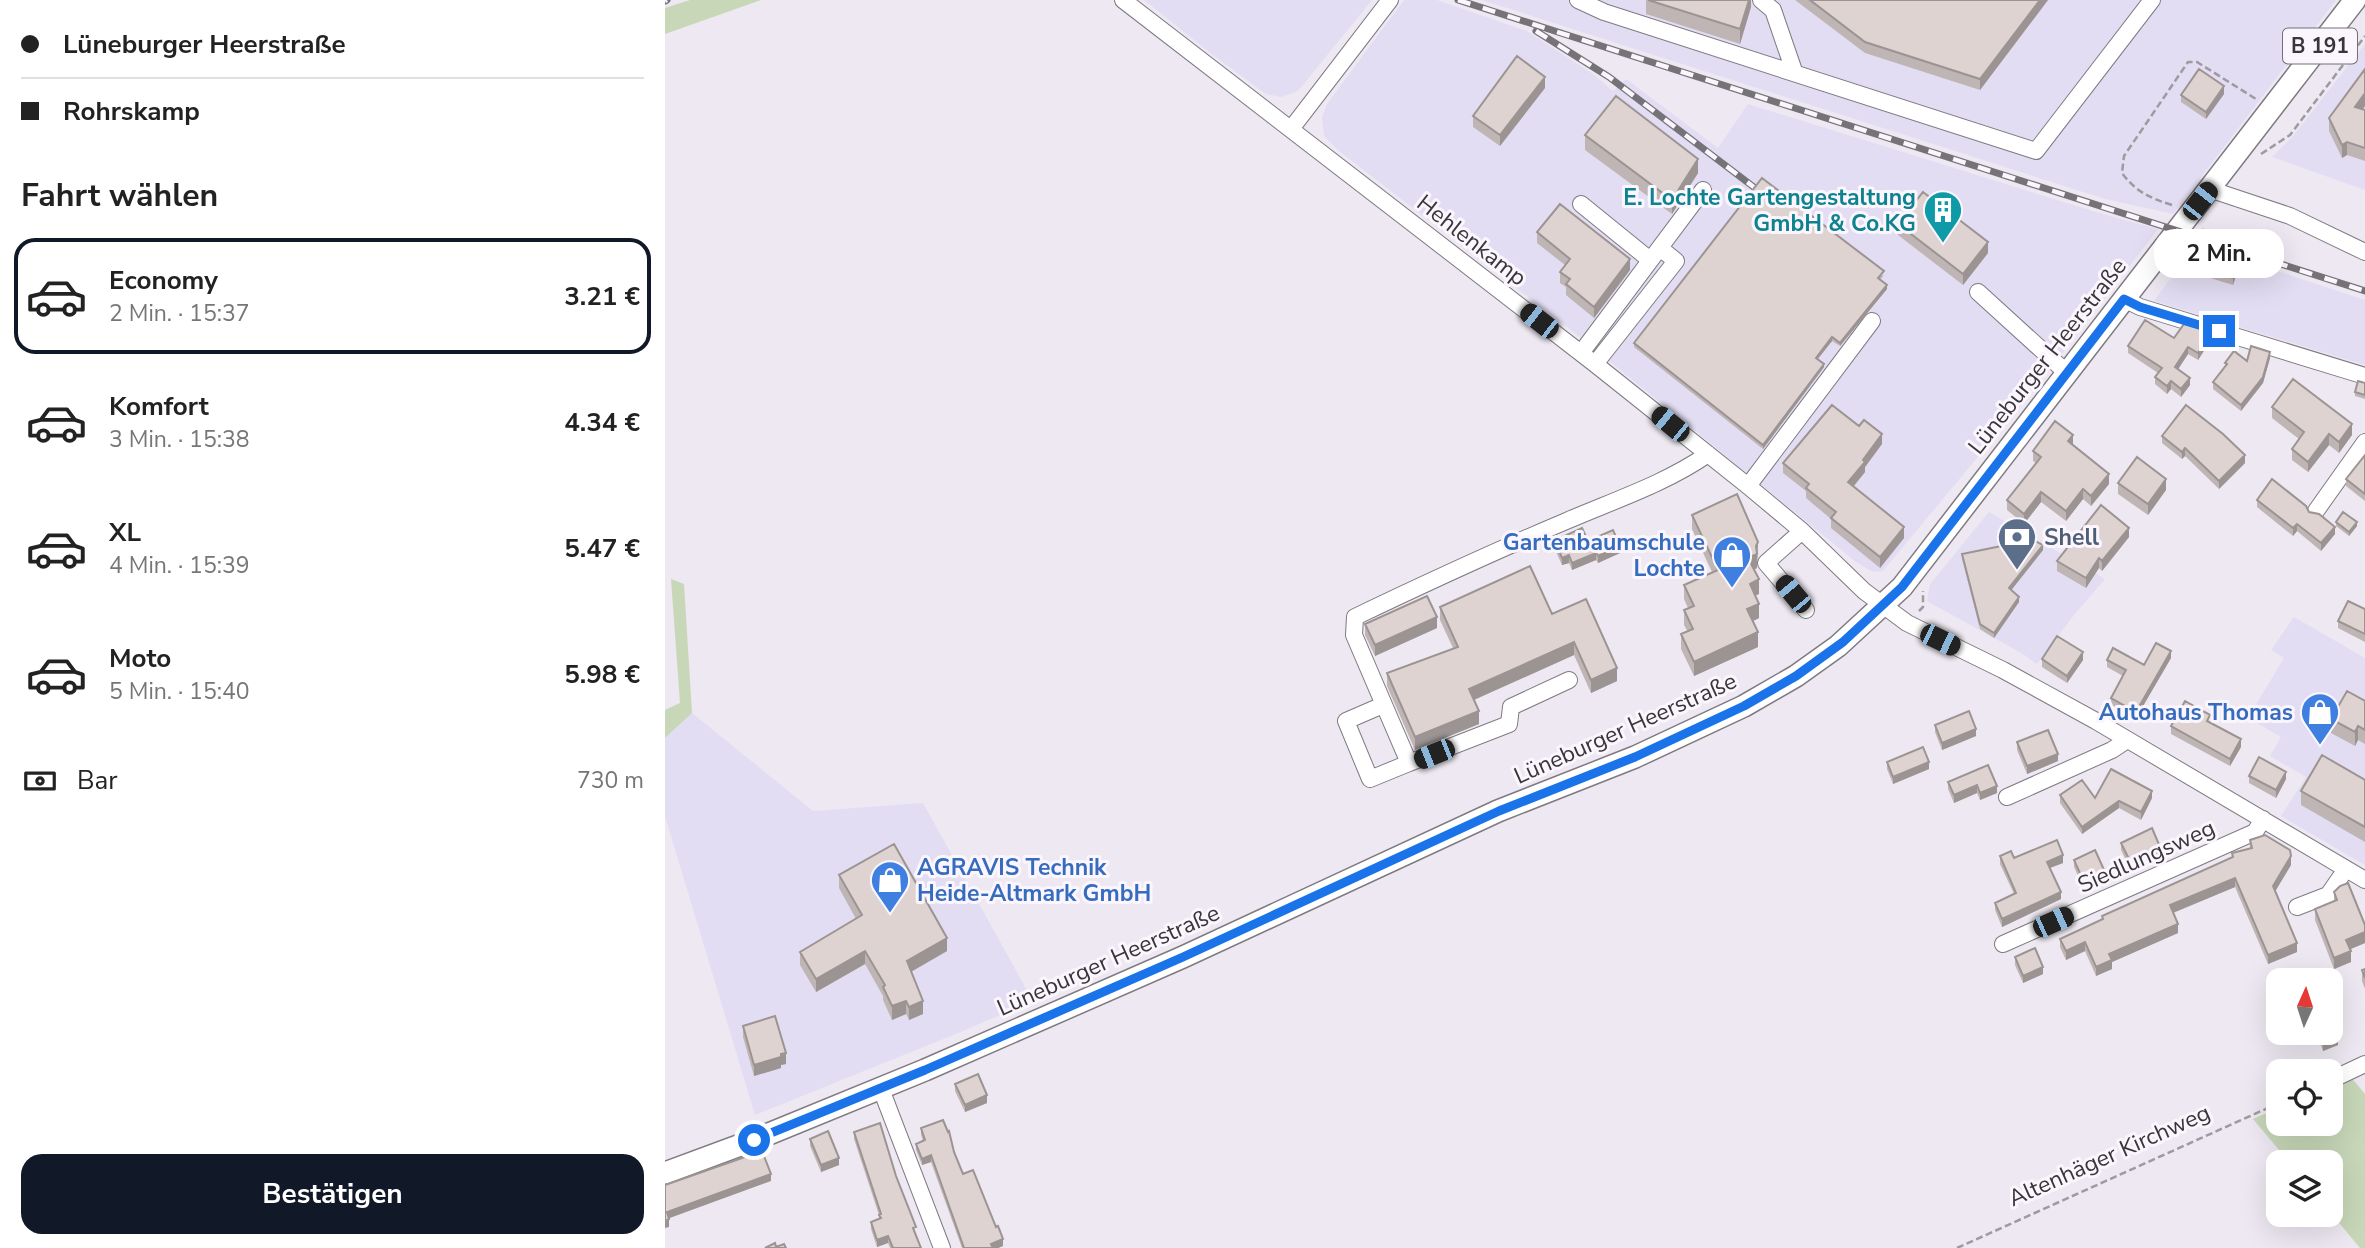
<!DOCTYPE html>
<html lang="de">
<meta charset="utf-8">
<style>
body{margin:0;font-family:"Nunito Sans",sans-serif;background:#f6f6f6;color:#222;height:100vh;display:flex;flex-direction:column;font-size:26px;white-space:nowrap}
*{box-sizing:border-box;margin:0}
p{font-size:23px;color:#767676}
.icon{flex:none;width:38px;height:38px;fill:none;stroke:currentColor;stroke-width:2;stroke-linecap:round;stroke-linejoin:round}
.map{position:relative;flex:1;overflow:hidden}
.sheet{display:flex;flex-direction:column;background:#fff;width:665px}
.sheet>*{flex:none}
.guide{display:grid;align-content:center;height:154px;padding:0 21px;background:#fff}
.needle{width:46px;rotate:3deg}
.buttons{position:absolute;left:1601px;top:968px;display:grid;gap:14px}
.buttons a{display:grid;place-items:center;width:77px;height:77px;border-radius:14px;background:#fff;box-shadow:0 7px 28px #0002;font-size:35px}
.end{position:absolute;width:32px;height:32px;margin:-16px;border:9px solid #1a73e8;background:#fff;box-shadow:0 0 0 4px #fff}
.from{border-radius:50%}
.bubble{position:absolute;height:49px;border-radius:21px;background:#fff;box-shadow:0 7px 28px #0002;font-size:23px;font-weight:700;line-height:49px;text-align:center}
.car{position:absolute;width:21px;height:42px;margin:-21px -10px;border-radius:9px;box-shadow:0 0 5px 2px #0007;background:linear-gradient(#222 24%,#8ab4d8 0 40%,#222 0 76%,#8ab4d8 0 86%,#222 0)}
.guide b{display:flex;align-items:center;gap:24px;height:66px;font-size:26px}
.guide b+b{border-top:2px solid #e0e0e0}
.guide i{width:18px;height:18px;background:#222}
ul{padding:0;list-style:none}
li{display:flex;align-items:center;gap:21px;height:116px;margin:0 14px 10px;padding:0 7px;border:4px solid transparent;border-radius:21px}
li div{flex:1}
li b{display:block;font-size:26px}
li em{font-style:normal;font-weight:700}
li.current{border-color:#111827}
li>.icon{width:63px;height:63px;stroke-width:1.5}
h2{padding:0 21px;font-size:32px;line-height:84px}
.pay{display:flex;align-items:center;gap:18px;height:77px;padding:0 21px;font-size:26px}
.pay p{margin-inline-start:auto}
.cta{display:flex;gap:14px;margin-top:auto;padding:14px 21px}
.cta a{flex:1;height:80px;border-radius:21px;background:#111827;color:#fff;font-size:28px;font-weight:700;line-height:80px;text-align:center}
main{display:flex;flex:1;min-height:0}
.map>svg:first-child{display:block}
.commercial{fill:#e3ddf3}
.green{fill:#c8d7b8}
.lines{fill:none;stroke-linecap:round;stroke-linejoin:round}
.minor-casing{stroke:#7f7a82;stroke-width:18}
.major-casing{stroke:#7f7a82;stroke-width:24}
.path{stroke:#9d9aa0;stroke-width:2.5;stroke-dasharray:7 3.5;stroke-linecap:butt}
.minor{stroke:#fff;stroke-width:16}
.major{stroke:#fff;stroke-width:21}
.rail-casing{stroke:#767378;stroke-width:7}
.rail{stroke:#fbf6fe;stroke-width:4.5;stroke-dasharray:13;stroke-linecap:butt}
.wall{fill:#bfb5b4}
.shaded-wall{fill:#9b9492}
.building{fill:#ded3d1;stroke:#9b9492;stroke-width:2}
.route{stroke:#1a73e8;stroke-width:9}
.labels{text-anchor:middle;stroke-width:6;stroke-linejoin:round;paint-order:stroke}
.shield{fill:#fbf6fe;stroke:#727074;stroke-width:2}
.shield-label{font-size:21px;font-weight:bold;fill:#383639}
.culture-label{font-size:23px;font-weight:bold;fill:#0d838f;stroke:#fbf6fe;text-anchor:end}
.street-label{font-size:23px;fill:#383639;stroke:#fbf6fe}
.service-label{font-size:23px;font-weight:bold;fill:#4e5e75;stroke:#fbf6fe;text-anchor:start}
.shop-label{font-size:23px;font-weight:bold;fill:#366cbe;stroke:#fbf6fe;text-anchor:end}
</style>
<main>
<section class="sheet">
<div class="guide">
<b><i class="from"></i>Lüneburger Heerstraße</b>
<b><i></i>Rohrskamp</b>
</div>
<h2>Fahrt wählen</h2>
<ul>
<li class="current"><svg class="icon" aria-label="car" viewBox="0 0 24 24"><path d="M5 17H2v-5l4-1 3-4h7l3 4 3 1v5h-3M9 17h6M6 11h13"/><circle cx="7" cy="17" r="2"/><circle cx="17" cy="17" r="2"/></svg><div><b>Economy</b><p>2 Min. · 15:37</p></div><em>3.21 €</em></li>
<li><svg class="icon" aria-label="car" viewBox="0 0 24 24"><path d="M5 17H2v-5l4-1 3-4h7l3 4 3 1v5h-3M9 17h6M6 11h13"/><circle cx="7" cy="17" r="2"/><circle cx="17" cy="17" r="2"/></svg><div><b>Komfort</b><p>3 Min. · 15:38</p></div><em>4.34 €</em></li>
<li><svg class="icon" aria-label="car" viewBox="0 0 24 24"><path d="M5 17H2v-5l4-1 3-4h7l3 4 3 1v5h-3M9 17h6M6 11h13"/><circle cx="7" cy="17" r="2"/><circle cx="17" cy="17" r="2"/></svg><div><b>XL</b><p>4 Min. · 15:39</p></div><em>5.47 €</em></li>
<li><svg class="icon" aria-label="car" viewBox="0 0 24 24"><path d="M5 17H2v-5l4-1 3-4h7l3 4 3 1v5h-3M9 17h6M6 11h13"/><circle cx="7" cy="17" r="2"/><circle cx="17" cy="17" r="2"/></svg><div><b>Moto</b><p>5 Min. · 15:40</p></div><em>5.98 €</em></li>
</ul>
<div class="pay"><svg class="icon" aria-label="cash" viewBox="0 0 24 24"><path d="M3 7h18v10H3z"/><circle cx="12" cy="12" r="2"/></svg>Bar<p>730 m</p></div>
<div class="cta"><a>Bestätigen</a></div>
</section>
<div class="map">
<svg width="1700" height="1248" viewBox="0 0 1700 1248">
<rect width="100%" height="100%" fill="#ede8f1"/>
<!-- commercial -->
<path class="commercial" d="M479 0H707L633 91 616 97 601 94 548 55Z
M739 0H772L862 31 928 74 948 91 961 79 1053 148 1083 104 1434 213 1493 229 1380 376 1218 571 1208 572 1191 562 911 334 674 151 659 136 657 117 662 104Z
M817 0H1671L1508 214 1440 199Z
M1700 44V190L1607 157 1628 136Z
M1531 244 1700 300V365L1489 301Z
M1324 512 1440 579 1409 615 1372 664 1358 654 1262 601 1265 584Z
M1629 617 1700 658V865L1616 816 1641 777 1605 756 1616 737 1583 718 1619 658 1606 650Z
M27 713 148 811 258 803 368 1001 298 1031 90 1115 0 816V738Z"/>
<!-- green -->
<path class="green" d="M25 0H96L0 34V8Z
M6 579 19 584 27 713 0 738V710L15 703Z
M1685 1076 1700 1094V1248H1695L1666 1213V1162H1624L1588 1119 1613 1108 1614 1124H1666V1085Z"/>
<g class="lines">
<!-- minor casing -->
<g class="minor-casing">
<path id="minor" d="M458 0 930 364 1083 486 1137 531 1199 591 1242 623 1338 670 1431 721 1700 880
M913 0 939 12 1371 151 1487 0
M1096 0 1108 10 1129 71
M626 129 725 0
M1544 189 1625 216 1700 252
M916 204 985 260
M1313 292 1402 373
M1459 299 1475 307 1700 376
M916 353 1038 190
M930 364 1011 261 995 248
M1083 486 1207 321
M1651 511 1700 442
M1137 531 1101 563 1141 610
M904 680 846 707 844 724 744 763 689 635 690 617C759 584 828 552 899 522 947 501 1000 484 1043 454
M718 705 681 721 705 779 744 763
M1342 797 1447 750 1462 740
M1632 907 1663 895 1681 869
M1338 944 1590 832 1598 819
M1666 1080 1700 1064
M216 1089 277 1248"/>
</g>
<!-- major casing -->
<g class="major-casing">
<path id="major" d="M0 1173 89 1140 260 1070 518 957 833 811 970 757 1079 706 1131 676 1173 646 1237 587 1690 0"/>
</g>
<!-- path -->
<path class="path" d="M1596 154 1625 135 1700 36
M1507 205C1485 198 1471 192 1457 173L1459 156 1523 62H1532L1591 99
M1517 257 1539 229
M1254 611 1258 607V591
M1292 1248 1614 1103"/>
<!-- minor -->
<use href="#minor" class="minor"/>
<!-- major -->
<use href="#major" class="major"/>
<!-- rail casing -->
<g class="rail-casing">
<path id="rail" d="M793 0 1700 291
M0 1 2 0
M871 31 944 77 1090 188"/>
</g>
<!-- rail -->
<use href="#rail" class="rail"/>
</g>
<!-- wall -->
<path class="wall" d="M981 0H1086V7L1075 44 981 14Z
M1130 0H1383L1315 90 1200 53Z
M1700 69V106L1698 109 1700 110V161L1682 155 1677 158 1664 131V118Z
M880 88 835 146 808 127V116Z
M1559 94 1541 119 1516 102V95Z
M920 135 1033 173 1007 214 920 150Z
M1233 224 1323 253 1298 285 1233 235Z
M872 232 965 270 929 318 901 295V287L895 283V272L900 265 872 243Z
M1576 260 1568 285 1529 273V265Z
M1219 275 1215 280 1222 289 1175 346 1167 341 1153 359 1159 367 1098 449 969 347V343Z
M1546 340 1533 360 1523 354 1513 369 1525 385 1516 397 1506 389 1502 394 1490 384V377L1493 373 1463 353V346Z
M1605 358 1598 383 1576 411 1548 389V382L1560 366V363Z
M1700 383V399L1690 396V392Z
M1607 407 1687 435 1674 453 1664 445 1643 472 1627 460V449L1634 439 1607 418Z
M1497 436 1580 463 1554 489 1520 456 1517 459 1497 443Z
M1217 444 1200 467V472L1189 486 1239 538 1215 568 1166 528V519L1141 498V491L1118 473V463Z
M1408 445 1444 484 1426 506 1418 499 1401 521 1376 502 1359 524 1342 510V500L1371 463 1368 461V451Z
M1700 455V501L1681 486V479Z
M1453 483 1501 490 1483 515 1453 494Z
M1592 500 1644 512 1670 534 1656 551 1632 531 1628 536 1592 507Z
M1027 515 1093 556 1092 558V568L1089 570 1094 594 1090 595 1094 618 1088 621 1093 647 1029 676 1016 649V634L1023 632 1019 625V610L1023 608 1019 599V585L1047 572 1027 529Z
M1671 522 1692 526 1684 536 1671 526Z
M1464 537 1437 571 1434 568 1421 588 1392 571V561Z
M895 538 923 541 955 553 933 563 931 560 907 570 904 563 897 565 892 554V546L895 545Z
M1378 550 1346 590 1354 602 1329 638 1315 629 1297 559V554Z
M775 607 887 614 952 681 926 693 909 655 809 700 814 724 750 750 722 686V673L788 648 775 620Z
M1700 609V642L1673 628V621Z
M700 624 772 628 710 656 700 635Z
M1506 658 1471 718 1446 705V698L1458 676 1442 667V660L1479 665Z
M1377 659 1418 660 1402 683 1377 667Z
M1700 701V744L1693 740 1690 746 1666 733V719Z
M1270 725 1311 736 1277 750 1270 732Z
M1506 726 1576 747 1565 766 1506 734Z
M1352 742 1393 761 1362 774 1352 750Z
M1222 762 1264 769 1228 784 1222 769Z
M1323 765 1332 793 1315 800 1312 793 1289 803 1283 789V782Z
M1584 776 1621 779 1611 798 1584 783Z
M1700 780V842L1636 805V791Z
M1395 795 1430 798H1487L1476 820 1454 808 1417 834 1395 803Z
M1585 840 1626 865 1610 891 1632 952 1603 964 1570 887 1508 913 1513 933 1447 962V969L1431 976 1420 951 1401 960 1395 947V939L1437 920V916L1567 858V853L1585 848Z
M1456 843 1495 854 1465 868 1456 850Z
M1335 856 1398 863 1385 868 1396 899 1337 927 1330 910V903L1349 894 1335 864Z
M1409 860 1440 879 1419 889 1409 867Z
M174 875 282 951 246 972 258 1014 244 1020 241 1014 227 1020 218 1000V996L200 964 151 992 135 965V952L191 919 174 888Z
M1669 892 1700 925V943L1685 949 1686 962 1669 969 1650 920V909L1669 901Z
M1350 957 1378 974 1358 983 1350 965Z
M1700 969V989L1697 981V970Z
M1614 986V1012L1608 999V988Z
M78 1026 121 1064 116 1065V1068L89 1076 78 1037Z
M1651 1032H1666L1673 1045 1658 1051Z
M290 1084 322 1103 300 1112 290 1091Z
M256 1128 289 1152 298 1174 338 1246 333 1248H297L266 1162 257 1165 251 1150V1144L258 1141 256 1135Z
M189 1132 231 1176 256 1248H225L223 1243 212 1247 206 1229V1222L214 1219V1215L189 1139Z
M145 1139 174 1165 156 1172 145 1146Z"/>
<!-- shaded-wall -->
<path class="shaded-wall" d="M1084 0H1086V7L1075 44V29Z
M1375 0H1383L1315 90V79Z
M880 77V88L835 146V135Z
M1559 86V94L1541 119V112Z
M1700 93V106L1690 120V107Z
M1682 142V155L1677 158V145Z
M1033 159V173L1007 214V200Z
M1323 242V253L1298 285V274Z
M1576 252V260L1568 285V278Z
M965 259V270L929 318V307Z
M1222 285V289L1175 346V343Z
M1546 332V340L1533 360V353Z
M1167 337V341L1151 361V358Z
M1523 347V354L1510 374V367Z
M1605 352V358L1598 383 1576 411V405Z
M1159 364V367L1098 449V445Z
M1525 378V385L1516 397V389Z
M1506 381V389L1502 394V386Z
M1687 424V435L1674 453V442Z
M1217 434V444L1200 467V472L1183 493V482L1198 460Z
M1664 434V445L1643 472V462Z
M1408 435V445L1403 441Z
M1520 448V456L1517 459V452Z
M1580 455V463L1554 489V481Z
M1444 474V484L1426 506V496Z
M1501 479V490L1483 515V504Z
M1418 489V499L1401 521V511Z
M1376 492V502L1359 524V514Z
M1692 522V526L1684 536V532Z
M1632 524V531L1628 536V528Z
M1239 527V538L1215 568V557Z
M1670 527V534L1656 551V543Z
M1464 528V537L1437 571V561Z
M1093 542 1092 568 1083 572V558Z
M1378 545V550L1344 593V588Z
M955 546V553L933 563V556Z
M931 553V560L907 570V563Z
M904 555V563L897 565V558Z
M1434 558V568L1421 588V578Z
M1094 579V594L1085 598V584Z
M1354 597V602L1329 638V633Z
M1094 604V618L1082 624V609Z
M772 617V628L710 656V645Z
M1093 632V647L1029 676V662Z
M909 642V655L804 702V689Z
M1506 651V658L1471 718V712Z
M1418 652V660L1402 683V676Z
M952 668V681L926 693V680Z
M814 711V724L750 750V737Z
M1693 726V740L1690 746V732Z
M1311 729V736L1277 750V743Z
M1576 739V747L1565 766V759Z
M1393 754V761L1362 774V766Z
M1264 762V769L1228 784V777Z
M1621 772V779L1611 798V790Z
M1312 785V793L1289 803V795Z
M1332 786V793L1315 800V793Z
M1487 791V798L1476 820V812Z
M1454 801V808L1417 834V827Z
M1495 847V854L1465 868V861Z
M1398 855V863L1382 869V862Z
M1626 856V865L1608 895V886Z
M1440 872V879L1419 889V882Z
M1570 878V887L1505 914V905Z
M1396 892V899L1337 927V919Z
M1513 924V933L1447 962V969L1431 976V967L1444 954Z
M1700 932V943L1681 951V940Z
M282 938V951L242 974V961Z
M1420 942V951L1401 960V951Z
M1632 943V952L1603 964V955Z
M200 951V964L151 992V979Z
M1686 951V962L1669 969V958Z
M1378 967V974L1358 983V976Z
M241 1001V1014L227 1020V1006Z
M258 1001V1014L244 1020V1007Z
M1673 1035V1045L1658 1051V1041Z
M121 1053V1064L116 1065V1068L89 1076V1065Z
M322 1095V1103L300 1112V1105Z
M266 1155V1162L257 1165V1159Z
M174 1158V1165L156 1172V1165Z
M106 1174V1181L2 1219V1212Z
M4 1219V1227L0 1228V1221Z
M223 1236V1243L212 1247V1240Z
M338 1239V1246L333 1248H326V1244Z"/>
<!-- building -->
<path class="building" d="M983 0H1084L1075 29Z
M1145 0H1375L1315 79 1200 42Z
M852 56 880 77 835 135 808 116Z
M1534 69 1559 86 1541 112 1516 95Z
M1700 69V93L1690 107 1700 110V148L1682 142 1677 145 1664 118Z
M951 96 1033 159 1007 200 920 135Z
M1097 178 1219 271 1213 278 1222 285 1175 343 1167 337 1151 358 1159 364 1098 445 969 343Z
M1258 192 1323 242 1298 274 1233 224Z
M895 204 965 259 929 307 901 284 905 279 895 272 905 259 872 232Z
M1537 240 1576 252 1568 278 1529 265Z
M1480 320 1509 338 1519 324 1546 332 1533 353 1523 347 1510 367 1525 378 1516 389 1506 381 1502 386 1490 377 1497 368 1463 346Z
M1586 346 1605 352 1598 377 1576 405 1548 382 1562 364 1560 363 1569 351 1582 361Z
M1628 379 1687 424 1674 442 1664 434 1643 462 1627 449 1639 432 1607 407Z
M1693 381 1700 383V395L1690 392Z
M1167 405 1194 426 1199 420 1217 434 1198 460 1200 462 1183 482 1239 527 1215 557 1166 518 1171 512 1141 488 1144 484 1118 463Z
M1521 405 1558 434 1580 455 1554 481 1520 448 1517 452 1497 436Z
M1390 421 1408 435 1403 441 1444 474 1426 496 1418 489 1401 511 1376 492 1359 514 1342 500 1376 457 1368 451Z
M1700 455V494L1681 479Z
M1472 457 1501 479 1483 504 1453 483Z
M1607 479 1641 506 1644 512 1654 514 1670 527 1656 543 1632 524 1628 528 1592 500Z
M1072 494 1093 542 1091 546 1092 554 1083 558 1094 579 1085 584 1094 604 1082 609 1093 632 1029 662 1016 634 1028 629 1019 610 1029 606 1019 585 1053 570 1027 515Z
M1436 505 1464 528 1437 561 1434 558 1421 578 1392 561Z
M1678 512 1692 522 1684 532 1671 522Z
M917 528 923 541 948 530 955 546 933 556 931 553 907 563 904 555 897 558 892 546 898 544 895 538Z
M1356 534 1378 545 1344 588 1354 597 1329 633 1315 624 1297 554 1351 543Z
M865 566 887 614 921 599 952 668 926 680 909 642 804 689 814 711 750 737 722 673 793 647 775 607Z
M762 596 772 617 710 645 700 624Z
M1683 601 1700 609V634L1673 621Z
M1392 636 1418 652 1402 676 1377 659Z
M1491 643 1506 651 1471 712 1446 698 1461 670 1442 660 1448 648 1479 665Z
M1682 691 1700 701V730L1693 726 1690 732 1666 719Z
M1520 701 1545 715 1542 721 1576 739 1565 759 1506 726Z
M1304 711 1311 729 1277 743 1270 725Z
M1383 730 1393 754 1362 766 1352 742Z
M1258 747 1264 762 1228 777 1222 762Z
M1657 755 1700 780V827L1636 791Z
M1594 757 1621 772 1611 790 1584 776Z
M1323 765 1332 786 1315 793 1312 785 1289 795 1283 782Z
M1446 769 1487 791 1476 812 1454 801 1417 827 1395 795 1417 780 1430 798Z
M1487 828 1495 847 1465 861 1456 843Z
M1600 835 1625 850 1626 856 1608 886 1632 943 1603 955 1570 878 1505 905 1513 924 1444 954 1447 960 1431 967 1420 942 1401 951 1395 939 1438 919 1437 916 1568 857 1567 853 1587 848 1585 840Z
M1392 840 1398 855 1382 862 1396 892 1337 919 1330 903 1351 893 1335 856 1346 851 1349 858Z
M229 844 282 938 242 961 258 1001 244 1007 241 1001 227 1006 218 987 220 985 200 951 151 979 135 952 197 915 174 875Z
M1430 850 1440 872 1419 882 1409 860Z
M1683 883 1700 925V932L1681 940 1686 951 1669 958 1650 909 1672 900 1669 892 1675 886Z
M1370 948 1378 967 1358 976 1350 957Z
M1700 969V978L1697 970Z
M1646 973 1649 980H1629Z
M1614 986V1002L1608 988Z
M110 1016 121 1053 116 1054V1057L89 1065 78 1026Z
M1666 1019 1673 1035 1658 1041 1655 1032H1666Z
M313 1074 322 1095 300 1105 290 1084Z
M278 1120 283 1132 284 1131 289 1152 298 1174 308 1170 331 1227 333 1226 338 1239 326 1244 328 1248H299L266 1155 257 1159 251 1144 260 1140 256 1128Z
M215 1123 231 1176 251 1227 248 1228 256 1248H228L223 1236 212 1240 206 1222 216 1218 214 1215 216 1214 189 1132Z
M163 1131 174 1158 156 1165 145 1139Z
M97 1151 106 1174 2 1212 4 1219 0 1221V1185Z
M110 1243 111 1247 119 1244 121 1248H100Z"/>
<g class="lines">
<!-- route -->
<path class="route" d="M89 1140 260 1070 518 957 834 811 970 757 1079 706 1131 676 1178 642 1237 587 1459 299 1475 307 1554 331"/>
</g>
<!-- icons -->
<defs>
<g id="building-pin" transform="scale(2.0125)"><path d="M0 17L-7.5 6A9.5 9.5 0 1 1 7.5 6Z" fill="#0f9aa8" stroke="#fbf6fe"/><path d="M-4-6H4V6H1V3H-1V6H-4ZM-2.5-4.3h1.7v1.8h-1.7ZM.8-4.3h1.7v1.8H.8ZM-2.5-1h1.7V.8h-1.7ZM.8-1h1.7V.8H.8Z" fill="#fff"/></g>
<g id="bank-pin" transform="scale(2.0125)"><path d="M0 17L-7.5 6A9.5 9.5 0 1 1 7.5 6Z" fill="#5c6f8a" stroke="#fbf6fe"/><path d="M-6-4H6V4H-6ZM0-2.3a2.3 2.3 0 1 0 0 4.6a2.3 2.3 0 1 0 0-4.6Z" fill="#fff"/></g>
<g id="shop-pin" transform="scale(2.0125)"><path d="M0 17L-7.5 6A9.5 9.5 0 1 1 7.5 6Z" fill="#3f7fe0" stroke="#fbf6fe"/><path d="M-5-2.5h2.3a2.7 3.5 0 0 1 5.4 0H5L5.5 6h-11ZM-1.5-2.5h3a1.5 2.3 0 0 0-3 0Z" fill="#fff"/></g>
</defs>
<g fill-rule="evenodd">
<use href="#building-pin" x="1278" y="210"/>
<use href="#bank-pin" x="1352" y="537"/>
<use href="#shop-pin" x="1067" y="555"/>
<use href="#shop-pin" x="1655" y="712"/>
<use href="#shop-pin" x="225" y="880"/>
</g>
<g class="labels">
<!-- shield labels -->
<rect class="shield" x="1618" y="28.5" width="74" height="35" rx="5"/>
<g class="shield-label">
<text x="1655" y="53">B 191</text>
</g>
<!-- culture labels -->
<g class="culture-label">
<text x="1251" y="205">E. Lochte Gartengestaltung<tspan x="1251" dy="26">GmbH &amp; Co.KG</tspan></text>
</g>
<!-- street labels -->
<g class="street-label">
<text transform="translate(807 240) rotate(38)" y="8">Hehlenkamp</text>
<text transform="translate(1382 356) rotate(-52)" y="8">Lüneburger Heerstraße</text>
<text transform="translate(960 728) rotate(-24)" y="8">Lüneburger Heerstraße</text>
<text transform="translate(1481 856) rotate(-24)" y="8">Siedlungsweg</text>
<text transform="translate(443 960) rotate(-24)" y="8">Lüneburger Heerstraße</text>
<text transform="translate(1444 1155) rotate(-24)" y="8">Altenhäger Kirchweg</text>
</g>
<!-- service labels -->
<g class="service-label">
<text x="1379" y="545">Shell</text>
</g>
<!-- shop labels -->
<g class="shop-label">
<text x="1040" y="550">Gartenbaumschule<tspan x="1040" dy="26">Lochte</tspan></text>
<text x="1628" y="720">Autohaus Thomas</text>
<text x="252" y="875" text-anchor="start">AGRAVIS Technik<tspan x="252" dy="26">Heide-Altmark GmbH</tspan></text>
</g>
</g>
</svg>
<div class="buttons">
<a><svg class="needle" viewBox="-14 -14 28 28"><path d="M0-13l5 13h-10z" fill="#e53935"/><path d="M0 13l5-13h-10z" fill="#767676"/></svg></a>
<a><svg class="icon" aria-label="locate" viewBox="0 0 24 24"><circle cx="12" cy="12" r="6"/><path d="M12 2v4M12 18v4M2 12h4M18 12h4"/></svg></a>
<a><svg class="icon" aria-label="layers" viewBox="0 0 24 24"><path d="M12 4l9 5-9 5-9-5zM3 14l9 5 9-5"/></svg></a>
</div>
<i class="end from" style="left:89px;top:1140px"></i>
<i class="end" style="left:1554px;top:331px"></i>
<div class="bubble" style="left:1489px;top:229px;width:130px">2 Min.</div>
<i class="car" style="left:1535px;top:201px;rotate:38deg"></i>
<i class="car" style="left:874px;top:321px;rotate:308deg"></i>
<i class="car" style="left:1005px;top:424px;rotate:309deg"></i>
<i class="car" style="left:1128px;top:594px;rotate:320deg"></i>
<i class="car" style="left:1275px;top:640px;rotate:116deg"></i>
<i class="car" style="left:769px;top:754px;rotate:248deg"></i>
<i class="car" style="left:1388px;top:922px;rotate:66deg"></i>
</div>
</main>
